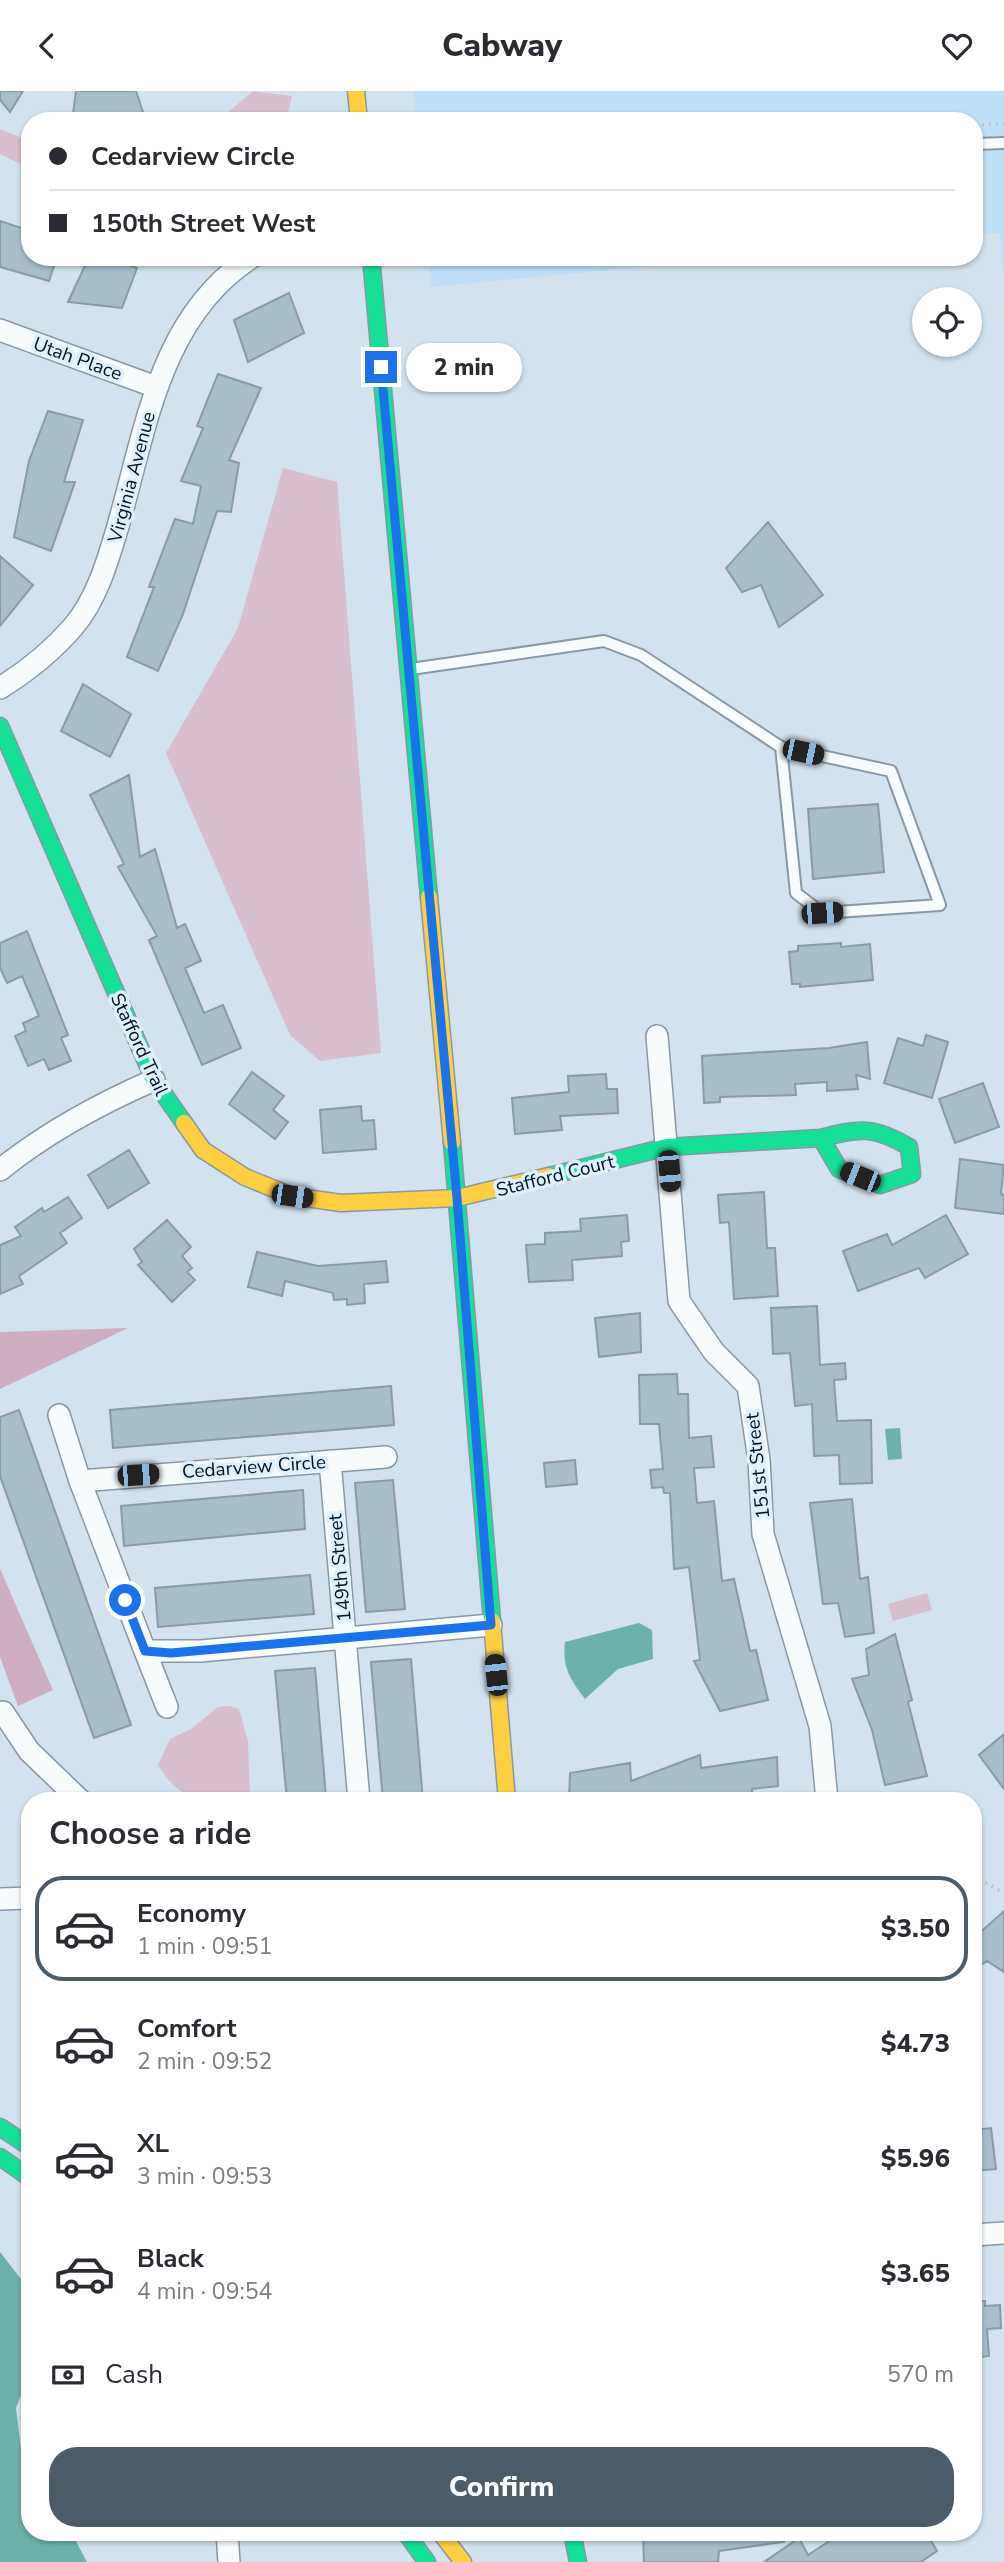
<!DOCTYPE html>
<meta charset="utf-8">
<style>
body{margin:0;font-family:"Nunito Sans",sans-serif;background:#f7f7f7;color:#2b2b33;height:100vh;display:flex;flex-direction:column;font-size:26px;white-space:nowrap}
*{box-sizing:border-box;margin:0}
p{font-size:23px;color:#7c7c81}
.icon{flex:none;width:38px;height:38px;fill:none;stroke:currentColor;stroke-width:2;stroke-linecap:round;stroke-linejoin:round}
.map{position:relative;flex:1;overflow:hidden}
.drawer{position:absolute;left:21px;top:1701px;width:961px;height:749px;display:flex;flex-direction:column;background:#fff;border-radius:28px;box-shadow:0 2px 5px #0004}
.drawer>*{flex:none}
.guide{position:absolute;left:21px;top:21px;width:962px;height:154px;border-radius:28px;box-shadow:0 2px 5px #0004;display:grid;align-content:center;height:154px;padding:0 28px;background:#fff}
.controls{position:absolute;left:912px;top:196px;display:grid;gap:14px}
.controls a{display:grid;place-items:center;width:70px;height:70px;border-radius:50%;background:#fff;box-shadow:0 2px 5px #0004;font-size:35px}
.end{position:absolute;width:32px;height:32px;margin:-16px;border:9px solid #1a73e8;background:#fff;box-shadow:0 0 0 4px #fff}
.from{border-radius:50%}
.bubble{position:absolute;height:49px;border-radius:24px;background:#fff;box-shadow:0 2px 5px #0004;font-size:23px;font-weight:800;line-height:49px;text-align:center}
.car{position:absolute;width:21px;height:42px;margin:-21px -10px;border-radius:9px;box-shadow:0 0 5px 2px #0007;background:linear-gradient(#222 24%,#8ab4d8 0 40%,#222 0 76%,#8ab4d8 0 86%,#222 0)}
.guide b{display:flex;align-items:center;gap:24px;height:66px;font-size:26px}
.guide b+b{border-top:2px solid #e1e1e2}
.guide i{width:18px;height:18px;background:#2b2b33}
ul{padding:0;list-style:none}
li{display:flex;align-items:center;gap:21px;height:105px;margin:0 14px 10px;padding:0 14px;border:4px solid transparent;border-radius:28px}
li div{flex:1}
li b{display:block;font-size:26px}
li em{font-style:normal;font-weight:800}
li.current{border-color:#4b5b67}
li>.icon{width:63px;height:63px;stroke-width:1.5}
h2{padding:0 28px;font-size:32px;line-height:84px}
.pay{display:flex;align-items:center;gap:18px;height:77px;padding:0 28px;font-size:26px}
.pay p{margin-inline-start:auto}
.button{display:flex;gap:14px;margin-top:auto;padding:14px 28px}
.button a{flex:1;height:80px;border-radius:28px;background:#4b5b67;color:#fff;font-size:28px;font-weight:800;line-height:80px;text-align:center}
header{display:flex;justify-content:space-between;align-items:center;height:91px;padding:0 28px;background:#fff;font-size:32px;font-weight:800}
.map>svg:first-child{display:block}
.built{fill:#bfdff6}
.green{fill:#d9becd}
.forest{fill:#ceaec0}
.water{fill:#6cb2ab}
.building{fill:#a7bec9;stroke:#889ca4;stroke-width:2}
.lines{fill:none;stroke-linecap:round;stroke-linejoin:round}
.lane-casing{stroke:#8898a3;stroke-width:14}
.street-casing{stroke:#8898a3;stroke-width:24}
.fast-casing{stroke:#8898a3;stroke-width:19}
.slow-casing{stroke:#8898a3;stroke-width:19}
.path{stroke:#bec4c8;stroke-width:3.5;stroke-dasharray:2 5;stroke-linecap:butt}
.lane{stroke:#f8fbfc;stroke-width:10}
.street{stroke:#f8fbfc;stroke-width:21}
.fast{stroke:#16e098;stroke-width:16}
.slow{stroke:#ffcf43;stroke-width:16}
.route{stroke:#1a73e8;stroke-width:9}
.labels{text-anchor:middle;stroke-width:7;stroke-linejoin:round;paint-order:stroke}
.street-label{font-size:19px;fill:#02121e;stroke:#dcf0fe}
</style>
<header><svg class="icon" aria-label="back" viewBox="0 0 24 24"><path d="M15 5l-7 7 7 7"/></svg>Cabway<svg class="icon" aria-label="heart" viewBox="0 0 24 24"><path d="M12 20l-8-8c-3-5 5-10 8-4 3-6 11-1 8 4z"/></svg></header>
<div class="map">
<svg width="1004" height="2471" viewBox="0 0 1004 2471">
<rect width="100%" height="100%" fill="#d2e2ee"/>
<!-- built -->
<path class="built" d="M414 0H1004V188L1000 142 975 144V30H416Z
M429 166H744L431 196Z"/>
<!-- green -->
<path class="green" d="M253 0 292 5 286 30H218Z
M0 38 30 50V78L0 63Z
M283 377 337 391 381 962 320 970 290 944 166 662 238 537Z
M927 1502 932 1519 893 1530 888 1513Z
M229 1615 239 1618 248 1650 250 1710C207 1710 183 1715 158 1674L170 1648 191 1638 218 1616Z"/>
<!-- forest -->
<path class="forest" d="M128 1237 0 1298V1241Z
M0 1478 53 1599 18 1615 0 1566Z"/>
<!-- water -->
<path class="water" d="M900 1337 902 1368 888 1369 885 1338Z
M639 1532 652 1539 653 1568 618 1578 585 1608C570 1588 562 1577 565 1551Z
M0 2161 28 2197 30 2207V2280L16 2317 22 2367 30 2379V2441H71L87 2471H0Z"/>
<!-- building -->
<path class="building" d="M0 0H23L10 21 0 9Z
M76 0H136L146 30H72Z
M0 130 30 140V166H57L49 190 0 176Z
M89 166H106L137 177 122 217 68 211Z
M289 202 304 242 248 271 234 229Z
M218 283 261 297 229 369 239 372 231 421 217 420 183 523 158 580 127 566 154 496H149L175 428 193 433 201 395 181 390 203 337 197 335Z
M48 320 83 329 64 391H75L51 460 14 446 29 370Z
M768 431 823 504 779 536 761 494 742 501 726 477Z
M0 465 33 494 0 535Z
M83 593 131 623 110 666 61 640Z
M129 684 140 766 155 758 177 837 185 833 201 870 185 877 204 922 223 914 241 957 202 974 149 849 157 845 118 776 124 773 90 704Z
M878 713 884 781 813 788 808 718Z
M27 840 68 944 61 947 71 970 49 979 44 968 28 975 15 945 26 940 23 932 39 925 22 885 7 892 0 877V852Z
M841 852V856L870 853 873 889 800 896V893H792L789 861 798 860V855Z
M926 944 948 951 932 1007 884 992 898 947 923 955Z
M867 951 870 988 856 984 858 998 827 1000V991L795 993 796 1004 720 1006V1011L704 1012 702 965 829 957Z
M252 981 284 1005 273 1019 288 1031 275 1048 229 1013Z
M606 983 607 998H617L618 1022 560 1025 562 1039 515 1043 512 1007 569 1001 568 985Z
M983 992 999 1036 955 1052 939 1008Z
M361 1015 362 1030 374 1029 376 1058 323 1062 320 1019Z
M129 1059 149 1092 108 1117 88 1084Z
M960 1068 1004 1074 1001 1103 1004 1104V1123L955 1117Z
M764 1101 767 1157H775L778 1205 734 1208 729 1131 720 1132 718 1104Z
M68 1106 82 1127 60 1142 67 1152 19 1185 23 1193 0 1203V1154L21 1145 15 1136 42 1117 44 1121Z
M627 1124 629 1150 621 1151 622 1165 572 1169 573 1189 529 1191 526 1154 545 1153V1142L581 1140 580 1128Z
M946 1124 968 1163 925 1187 919 1177 858 1200 843 1160 887 1143 892 1154Z
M167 1129 191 1156 182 1165 192 1177 187 1181 195 1189 172 1211 138 1174 142 1171 134 1158Z
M257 1161 318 1175 386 1170 388 1191 364 1193 365 1212 347 1214V1208L334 1209 333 1202 285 1190 282 1205 248 1196Z
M817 1215 820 1274 845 1272 846 1288 834 1289 837 1330 871 1329 872 1392 840 1393 839 1364 814 1365 812 1313 795 1315 790 1262 773 1263 771 1217Z
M640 1222 641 1261 599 1266 595 1227Z
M677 1283 678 1303H688L689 1347 711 1345 714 1376 694 1377 697 1412 714 1410 722 1490 734 1488 750 1560 756 1559 768 1609 720 1620 694 1570 700 1569 689 1476 674 1478 670 1402H664L663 1396 652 1397 650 1379 663 1378 659 1333H640L639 1284Z
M391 1295 394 1334 113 1357 110 1319Z
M19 1319 131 1634 94 1647 0 1385V1326Z
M575 1369 577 1393 546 1396 544 1372Z
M393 1389 405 1518 366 1521 355 1392Z
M303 1399 305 1438 124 1455 121 1415Z
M852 1408 860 1488 868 1486 874 1542 845 1546 838 1512 823 1513 810 1412Z
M310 1484 314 1523 158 1536 155 1497Z
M895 1543 912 1609 908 1611 927 1685 885 1694 872 1639 852 1588 869 1584 866 1558Z
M411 1568 423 1710H383L371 1571Z
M315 1577 326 1706 287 1710 275 1580Z
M1004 1643V1698L979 1664Z
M700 1664 701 1677 777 1666 778 1695 752 1698 753 1710H569L570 1682 630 1672 631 1690Z
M1004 1820V1881L987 1870 973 1879V1848Z
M991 2037 996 2078 973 2080V2039Z
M973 2210H985V2215L1000 2214 1001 2237 987 2238 989 2265 973 2267Z
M643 2441H783L784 2451 719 2460 718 2471H644Z
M843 2441H926L937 2460 921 2471H764L799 2447 808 2464Z"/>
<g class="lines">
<!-- lane casing -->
<g class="lane-casing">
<path id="lane" d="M975 53 1004 52
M411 578 604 550 641 564 781 656 796 802 822 822 940 814 891 680 781 656"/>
</g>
<!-- street casing -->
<g class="street-casing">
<path id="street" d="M0 239 156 296
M0 597C26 581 53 559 73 536 97 508 108 469 118 435 146 338 160 225 252 166
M657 945 679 1210 714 1261 748 1295 759 1369 763 1443 820 1635 827 1710
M0 1079C47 1041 99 1013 154 989
M59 1324 80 1390
M386 1366 80 1390 145 1560H201L491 1534
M330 1370 359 1710
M145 1560 167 1616
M3 1621 29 1660 81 1710
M0 1808 30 1807
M973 2144 1004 2142
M227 2441 229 2471"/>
</g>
<!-- fast casing -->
<g class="fast-casing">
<path id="fast" d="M371 166 429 806
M0 635 154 989 184 1032
M452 1051 492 1530
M549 1085 667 1056 821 1047 839 1078 880 1094 912 1083 909 1056C874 1035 859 1037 821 1047
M0 2036 30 2056
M0 2066 30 2087
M405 2441 427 2471
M572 2441 578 2471"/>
</g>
<!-- slow casing -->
<g class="slow-casing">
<path id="slow" d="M356 0 359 30
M429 806 452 1051
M184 1032 203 1059 245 1086 292 1105 341 1112 457 1107 549 1085
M492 1530 507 1710
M440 2441 463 2471"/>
</g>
<!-- path -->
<path class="path" d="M975 34 1004 33
M973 1785 1004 1802"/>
<!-- lane -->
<use href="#lane" class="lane"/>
<!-- street -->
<use href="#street" class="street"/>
<!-- fast -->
<use href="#fast" class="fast"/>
<!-- slow -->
<use href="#slow" class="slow"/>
</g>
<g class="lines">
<!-- route -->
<path class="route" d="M125 1509 145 1560 171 1562 491 1534 457 1107 381 276"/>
</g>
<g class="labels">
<!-- street labels -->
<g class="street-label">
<text transform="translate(78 267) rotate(20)" y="7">Utah Place</text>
<text transform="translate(131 386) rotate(-75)" y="7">Virginia Avenue</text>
<text transform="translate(140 953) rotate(65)" y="7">Stafford Trail</text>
<text transform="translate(555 1084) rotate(-14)" y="7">Stafford Court</text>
<text transform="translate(254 1375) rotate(-4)" y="7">Cedarview Circle</text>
<text transform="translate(757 1375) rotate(-96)" y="7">151st Street</text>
<text transform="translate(339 1477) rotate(-95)" y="7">149th Street</text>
</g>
</g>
</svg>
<div class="controls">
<a><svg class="icon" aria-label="locate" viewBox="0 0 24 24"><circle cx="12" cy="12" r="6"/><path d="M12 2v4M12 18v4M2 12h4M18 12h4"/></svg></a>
</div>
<i class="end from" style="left:125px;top:1509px"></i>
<i class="end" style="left:381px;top:276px"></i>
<div class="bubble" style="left:406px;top:252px;width:116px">2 min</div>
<i class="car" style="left:803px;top:661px;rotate:102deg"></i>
<i class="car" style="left:822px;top:822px;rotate:86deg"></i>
<i class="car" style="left:669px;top:1080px;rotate:175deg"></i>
<i class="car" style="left:860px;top:1086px;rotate:292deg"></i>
<i class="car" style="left:292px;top:1105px;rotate:98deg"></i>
<i class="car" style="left:138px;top:1384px;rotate:86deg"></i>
<i class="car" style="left:496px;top:1584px;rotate:354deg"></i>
<div class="guide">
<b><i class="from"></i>Cedarview Circle</b>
<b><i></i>150th Street West</b>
</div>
<section class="drawer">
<h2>Choose a ride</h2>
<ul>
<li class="current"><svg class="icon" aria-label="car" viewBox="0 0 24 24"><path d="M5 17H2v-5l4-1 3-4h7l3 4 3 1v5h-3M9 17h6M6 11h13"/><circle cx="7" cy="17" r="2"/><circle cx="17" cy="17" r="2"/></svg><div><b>Economy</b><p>1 min · 09:51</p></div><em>$3.50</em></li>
<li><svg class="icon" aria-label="car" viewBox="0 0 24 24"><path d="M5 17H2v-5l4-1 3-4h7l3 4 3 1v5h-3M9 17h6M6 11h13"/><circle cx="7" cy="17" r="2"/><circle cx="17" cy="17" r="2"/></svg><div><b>Comfort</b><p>2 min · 09:52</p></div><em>$4.73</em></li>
<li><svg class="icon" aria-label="car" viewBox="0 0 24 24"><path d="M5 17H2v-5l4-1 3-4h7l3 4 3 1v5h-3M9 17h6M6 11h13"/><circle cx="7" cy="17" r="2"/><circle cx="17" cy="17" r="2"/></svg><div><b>XL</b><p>3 min · 09:53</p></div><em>$5.96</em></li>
<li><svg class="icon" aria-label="car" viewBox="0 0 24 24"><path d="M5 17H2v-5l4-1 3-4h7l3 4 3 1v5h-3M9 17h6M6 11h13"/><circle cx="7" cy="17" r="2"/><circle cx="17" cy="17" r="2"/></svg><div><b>Black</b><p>4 min · 09:54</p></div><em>$3.65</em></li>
</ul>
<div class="pay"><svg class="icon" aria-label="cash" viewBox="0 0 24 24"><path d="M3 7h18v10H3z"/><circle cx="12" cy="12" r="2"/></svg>Cash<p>570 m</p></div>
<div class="button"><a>Confirm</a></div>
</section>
</div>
